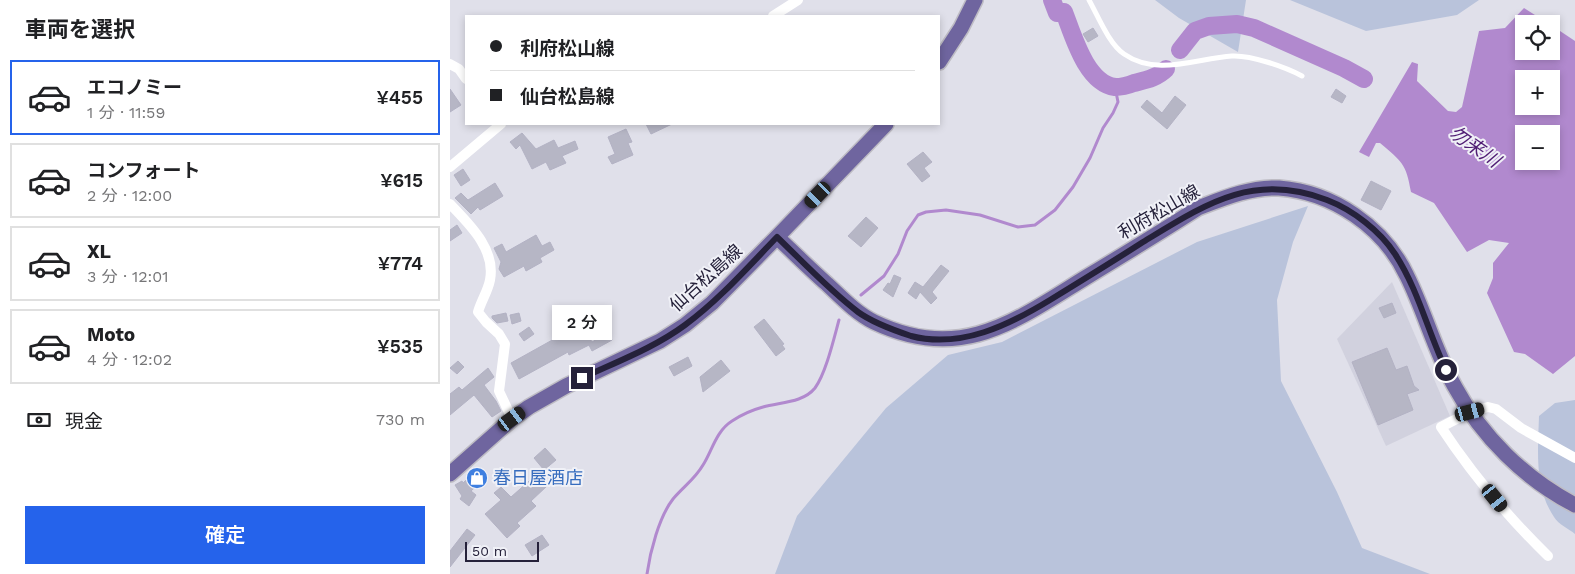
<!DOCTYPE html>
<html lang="ja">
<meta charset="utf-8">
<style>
body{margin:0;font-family:"Work Sans","Noto Sans JP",sans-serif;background:#f6f6f6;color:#202124;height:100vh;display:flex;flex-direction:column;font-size:19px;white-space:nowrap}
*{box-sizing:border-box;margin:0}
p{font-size:16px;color:#757577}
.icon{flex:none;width:28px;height:28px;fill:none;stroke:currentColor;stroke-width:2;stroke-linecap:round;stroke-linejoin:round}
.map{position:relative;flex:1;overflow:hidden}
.side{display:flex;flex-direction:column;background:#fff;width:450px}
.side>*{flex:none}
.hud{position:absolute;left:15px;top:15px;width:475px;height:110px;border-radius:0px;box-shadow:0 2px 8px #0003;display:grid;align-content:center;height:110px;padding:0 25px;background:#fff}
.tools{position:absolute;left:1065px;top:15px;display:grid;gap:10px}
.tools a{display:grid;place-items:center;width:45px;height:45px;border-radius:0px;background:#fff;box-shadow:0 2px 8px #0003;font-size:25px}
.scale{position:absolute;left:15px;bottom:12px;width:74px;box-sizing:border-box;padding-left:5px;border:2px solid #25213a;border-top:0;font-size:14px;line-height:18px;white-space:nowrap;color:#25213a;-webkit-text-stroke:4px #f0f1f7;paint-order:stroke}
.end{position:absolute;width:22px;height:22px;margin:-11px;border:6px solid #25213a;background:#fff;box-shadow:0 0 0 2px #fff}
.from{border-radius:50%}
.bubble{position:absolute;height:35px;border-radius:0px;background:#fff;box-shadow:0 2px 8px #0003;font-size:16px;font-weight:600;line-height:35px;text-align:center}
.car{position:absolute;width:15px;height:30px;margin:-15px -8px;border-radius:6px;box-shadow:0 0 4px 1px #0007;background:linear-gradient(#222 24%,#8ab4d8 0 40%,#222 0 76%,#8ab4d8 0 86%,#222 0)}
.hud b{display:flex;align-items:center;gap:18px;height:48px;font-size:19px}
.hud b+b{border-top:1px solid #e0e0e0}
.hud i{width:12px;height:12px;background:#202124}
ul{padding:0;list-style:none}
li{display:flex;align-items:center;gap:15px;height:75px;margin:0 10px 8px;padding:0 15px;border:2px solid #e0e0e0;border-radius:0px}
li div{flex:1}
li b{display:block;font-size:19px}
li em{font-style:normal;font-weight:600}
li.selected{border-color:#2563eb}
li>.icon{width:45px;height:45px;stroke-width:1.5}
h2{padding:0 25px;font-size:22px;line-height:60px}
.pay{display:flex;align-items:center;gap:12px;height:55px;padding:0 25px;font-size:19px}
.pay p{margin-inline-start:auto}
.button{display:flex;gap:10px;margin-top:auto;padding:10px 25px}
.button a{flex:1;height:58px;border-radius:0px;background:#2563eb;color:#fff;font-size:20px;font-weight:600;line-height:58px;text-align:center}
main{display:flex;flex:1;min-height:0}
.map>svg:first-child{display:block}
.built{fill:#d1d1de}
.green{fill:#b9c3db}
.water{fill:#b189ce;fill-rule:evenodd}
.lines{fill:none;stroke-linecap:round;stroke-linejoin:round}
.stream{stroke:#b189ce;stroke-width:3}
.river{stroke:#b189ce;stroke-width:18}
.building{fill:#b6b6c5;stroke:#b3b2c4}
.primary-casing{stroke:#bebcc4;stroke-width:18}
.lane{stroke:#fff;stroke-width:5}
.street{stroke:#fff;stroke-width:10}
.primary{stroke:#6f659f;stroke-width:15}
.route{stroke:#25213a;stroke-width:6}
.labels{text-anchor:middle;stroke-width:4;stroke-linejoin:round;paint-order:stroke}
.street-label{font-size:18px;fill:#25213a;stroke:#f0f1f7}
.shop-label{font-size:18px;fill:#366cbe;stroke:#f0f1f7;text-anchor:start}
.water-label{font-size:19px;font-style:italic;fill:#501d74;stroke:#f0f1f7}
</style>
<main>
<section class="side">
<h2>車両を選択</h2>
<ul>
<li class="selected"><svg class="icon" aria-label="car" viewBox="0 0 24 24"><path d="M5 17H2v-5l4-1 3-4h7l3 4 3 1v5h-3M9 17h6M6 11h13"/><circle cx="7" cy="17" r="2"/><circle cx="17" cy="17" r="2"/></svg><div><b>エコノミー</b><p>1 分 · 11:59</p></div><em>¥455</em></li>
<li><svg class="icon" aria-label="car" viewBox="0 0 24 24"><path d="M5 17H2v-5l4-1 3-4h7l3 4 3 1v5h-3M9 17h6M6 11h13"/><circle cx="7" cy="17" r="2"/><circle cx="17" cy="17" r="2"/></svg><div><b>コンフォート</b><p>2 分 · 12:00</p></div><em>¥615</em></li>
<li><svg class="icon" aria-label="car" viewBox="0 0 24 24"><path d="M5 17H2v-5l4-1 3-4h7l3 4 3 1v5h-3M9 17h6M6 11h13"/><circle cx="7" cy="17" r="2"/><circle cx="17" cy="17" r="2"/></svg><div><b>XL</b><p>3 分 · 12:01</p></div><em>¥774</em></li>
<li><svg class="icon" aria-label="car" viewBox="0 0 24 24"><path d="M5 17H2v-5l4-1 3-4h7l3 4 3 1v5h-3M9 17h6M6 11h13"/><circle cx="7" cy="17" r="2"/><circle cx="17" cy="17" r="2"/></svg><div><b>Moto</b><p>4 分 · 12:02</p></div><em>¥535</em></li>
</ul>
<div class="pay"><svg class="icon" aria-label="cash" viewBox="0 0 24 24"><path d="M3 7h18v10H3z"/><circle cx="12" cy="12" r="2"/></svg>現金<p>730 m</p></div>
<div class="button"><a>確定</a></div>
</section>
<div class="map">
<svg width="1125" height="574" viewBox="0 0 1125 574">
<rect width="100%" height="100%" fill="#e0e0ea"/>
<!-- built -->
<path class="built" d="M942 282 1000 416 936 446 887 339Z"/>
<!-- green -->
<path class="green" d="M705 0H796L788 52 729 18Z
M840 0H1029L1007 15 916 31Z
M858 206 843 242 827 300 831 381 887 492 912 548 980 574H325L347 516 436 408 498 355 552 342 747 242Z
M1125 400V534C1119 529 1108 524 1104 517 1084 487 1088 450 1089 416L1105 403Z"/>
<!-- water -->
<path class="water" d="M1074 8 1099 24H1074V51H1101V25L1125 41V356L1103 374 1075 354 1064 352 1037 293 1043 278V263L1059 243 1039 240 1017 252 984 203 961 192C956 163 952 162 930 143H926L919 157 909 152 962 62 968 64 967 81 998 111 1006 112 1012 107 1029 31 1055 28ZM1074 79H1101V106H1074ZM1074 134H1101V161H1074Z"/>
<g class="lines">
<!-- stream -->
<path class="stream" d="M411 295 434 276 448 254 457 231 468 215 476 212 496 210 530 215 568 227 585 225 605 210 623 187 640 158 653 128 663 113 668 102 665 87
M197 574C200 552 209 517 223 499 233 487 245 479 253 465 262 451 266 431 282 421 291 415 302 410 313 407 330 402 353 403 365 388 376 373 384 338 389 320"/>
<!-- river -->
<path class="river" d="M602 0 607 13 614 12C623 35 636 83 665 87 671 87 679 85 684 83 696 80 707 78 716 69
M730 50 745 31 759 26 787 24 804 28 894 68 914 79"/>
</g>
<!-- building -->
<path class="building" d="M643 28 648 36 638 42 633 34Z
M0 89 11 105 0 112Z
M886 89 896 96 892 103 881 97Z
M725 96 736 105 717 129 691 107 697 100 712 113Z
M196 124H222L201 134Z
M176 129 182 142 178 143 183 155 162 164 158 157 165 154 158 137Z
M72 133 86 149 104 140 108 148 125 141 128 149 112 156 116 163 100 170 96 162 82 169 70 145 66 149 60 142Z
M473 152 482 162 474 168 480 176 472 182 457 164Z
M13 169 20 180 11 186 4 175Z
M921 181 941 191 931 210 911 200Z
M45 183 53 196 30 210 28 207 21 214 5 198 11 193 18 200Z
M416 217 428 228 411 247 398 236Z
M7 225 12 233 0 241V230Z
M86 235 92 246 100 242 104 250 90 258 92 262 76 271 74 266 54 277 49 269 51 262 44 248 52 244 56 252Z
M491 265 499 271 482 292 487 298 481 304 470 292 466 299 458 293 465 282 473 287Z
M444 275 451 278 443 297 433 290 438 283 440 284Z
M942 303 946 313 934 318 929 308Z
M56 313 58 321 47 323 42 318V316Z
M69 313 71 321 62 324 60 315Z
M314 319 334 344 332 345 335 349 326 356 304 327Z
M131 324 142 342 158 333 162 340 142 351 139 345 119 355 118 352 69 379 61 363Z
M79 327 84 334 74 341 69 334Z
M937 348 946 370 957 366 964 386 969 390 957 394 963 410 928 425 902 362Z
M238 357 242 366 224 376 219 367Z
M271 360 280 371 253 392 250 377Z
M8 361 14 367 7 374 0 368Z
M38 368 44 377 34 385 46 401 51 411 42 417 24 395 0 415V394L9 387 12 390Z
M95 448 106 460 94 470 84 458Z
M28 469 36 477 21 491 26 495 19 506 10 499 12 496 5 485 12 481 13 483Z
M87 474 97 486 81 501 86 506 67 523 70 526 57 538 35 514 51 500 44 493 51 487 61 497Z
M17 529 25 535 0 567V551Z
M92 535 99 545 82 556 75 545Z"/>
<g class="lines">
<!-- primary casing -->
<g class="primary-casing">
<path id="primary" d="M489 62 511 28 525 0
M327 237C344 253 360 269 377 284 392 298 406 313 424 322 510 363 564 322 635 278 673 255 711 232 748 208 774 198 800 187 829 188 883 192 934 227 957 276 975 312 985 352 1005 387 1032 437 1075 479 1125 505
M0 474 62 419 79 407 116 386 210 341 235 325 262 303 327 237 436 124"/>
</g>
<!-- lane -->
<path class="lane" d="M639 0C648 16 659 44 674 54 707 77 747 58 782 56 801 55 835 67 852 76"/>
<!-- street -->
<path class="street" d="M323 16 348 0
M0 64 9 69 16 79
M0 167 51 124
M0 204C19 224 46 249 40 280 38 291 31 301 28 312L36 322 49 334 55 344 49 391 62 419
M1098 556C1058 517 1022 474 991 427L1020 412 1038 407 1046 409 1071 428 1125 458"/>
<!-- primary -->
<use href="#primary" class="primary"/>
</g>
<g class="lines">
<!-- route -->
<path class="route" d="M132 378C166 362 204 348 235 325 269 300 298 267 327 237 353 262 379 290 408 312 423 323 443 330 461 336 511 349 559 325 600 300 631 281 662 262 693 242 754 205 803 171 877 200 903 210 930 231 945 254 968 289 978 332 996 370"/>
</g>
<!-- icons -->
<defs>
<g id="shop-disc" transform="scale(1.125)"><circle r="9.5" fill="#3f7fe0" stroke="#f0f1f7"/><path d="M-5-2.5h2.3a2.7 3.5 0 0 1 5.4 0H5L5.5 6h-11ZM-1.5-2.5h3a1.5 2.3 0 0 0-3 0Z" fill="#fff"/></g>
</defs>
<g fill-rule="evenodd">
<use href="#shop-disc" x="27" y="478"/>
</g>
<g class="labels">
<!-- street labels -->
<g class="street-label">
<text transform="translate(709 212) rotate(-30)" y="6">利府松山線</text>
<text transform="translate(256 278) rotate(-42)" y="6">仙台松島線</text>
</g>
<!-- shop labels -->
<g class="shop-label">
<text x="43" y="484">春日屋酒店</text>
</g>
<!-- water labels -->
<g class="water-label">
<text transform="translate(1025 146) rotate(35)" y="7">勿来川</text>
</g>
</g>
</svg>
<div class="tools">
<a><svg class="icon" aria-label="locate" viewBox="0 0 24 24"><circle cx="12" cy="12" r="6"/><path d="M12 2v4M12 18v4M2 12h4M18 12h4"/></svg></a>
<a>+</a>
<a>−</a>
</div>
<div class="scale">50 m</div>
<i class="end from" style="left:996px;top:370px"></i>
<i class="end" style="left:132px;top:378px"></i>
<div class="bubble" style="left:102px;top:305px;width:60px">2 分</div>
<i class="car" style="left:368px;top:195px;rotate:224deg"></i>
<i class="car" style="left:1020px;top:412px;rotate:75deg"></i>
<i class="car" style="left:62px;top:419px;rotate:54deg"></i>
<i class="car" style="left:1045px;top:498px;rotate:141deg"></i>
<div class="hud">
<b><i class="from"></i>利府松山線</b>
<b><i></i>仙台松島線</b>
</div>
</div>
</main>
